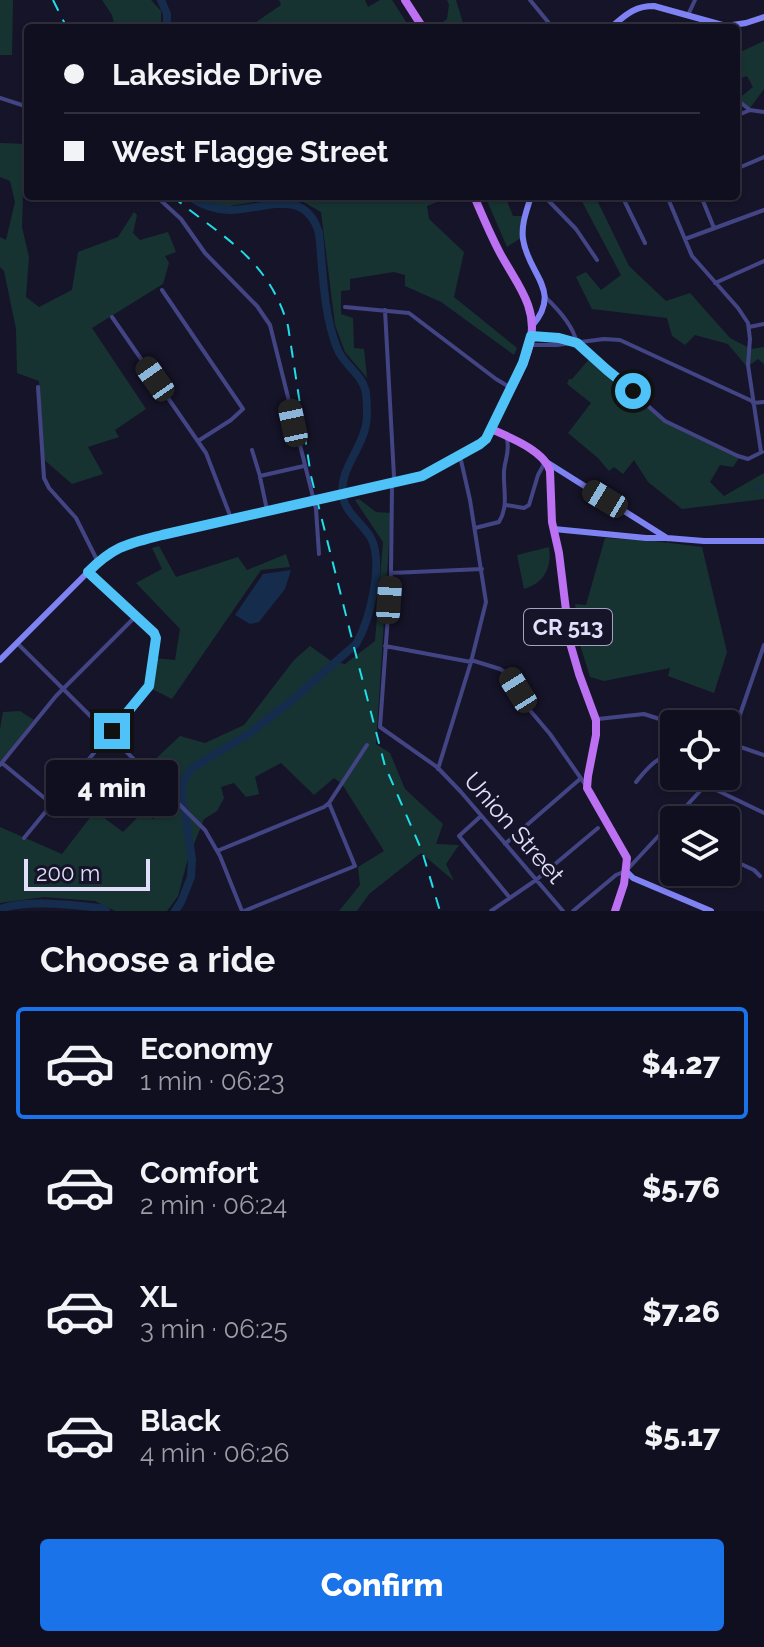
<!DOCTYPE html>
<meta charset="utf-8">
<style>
body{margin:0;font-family:Raleway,sans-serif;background:#191828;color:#f1f3f6;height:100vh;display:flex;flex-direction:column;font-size:30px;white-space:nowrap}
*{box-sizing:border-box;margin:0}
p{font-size:26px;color:#9c9ca4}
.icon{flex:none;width:44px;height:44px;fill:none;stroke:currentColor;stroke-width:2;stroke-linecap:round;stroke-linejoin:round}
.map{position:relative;height:911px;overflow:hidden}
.side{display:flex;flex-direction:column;background:#100f1f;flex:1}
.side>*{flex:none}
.hud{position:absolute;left:24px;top:24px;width:716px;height:176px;border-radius:8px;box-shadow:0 2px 6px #0004,0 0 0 2px #302f3d;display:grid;align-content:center;height:176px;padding:0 40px;background:#100f1f}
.fabs{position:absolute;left:660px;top:710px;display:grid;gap:16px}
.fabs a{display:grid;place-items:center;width:80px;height:80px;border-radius:8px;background:#100f1f;box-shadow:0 2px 6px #0004,0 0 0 2px #302f3d;font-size:40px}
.scale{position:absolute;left:24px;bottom:20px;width:126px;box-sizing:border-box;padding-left:8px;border:4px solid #e1dffc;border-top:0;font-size:22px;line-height:28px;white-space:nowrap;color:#e1dffc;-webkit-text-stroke:6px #161429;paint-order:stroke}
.end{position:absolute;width:36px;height:36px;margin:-18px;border:10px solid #4fc3f7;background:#111;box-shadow:0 0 0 4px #111}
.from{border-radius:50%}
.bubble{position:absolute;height:56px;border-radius:8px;background:#100f1f;box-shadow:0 2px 6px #0004,0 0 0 2px #302f3d;font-size:26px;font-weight:800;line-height:56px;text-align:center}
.car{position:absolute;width:24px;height:48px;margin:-24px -12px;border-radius:10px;box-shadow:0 0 6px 2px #0007;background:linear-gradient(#222 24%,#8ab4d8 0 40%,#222 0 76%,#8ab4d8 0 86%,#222 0)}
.hud b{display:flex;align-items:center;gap:28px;height:76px;font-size:30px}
.hud b+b{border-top:2px solid #302f3d}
.hud i{width:20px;height:20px;background:#f1f3f6}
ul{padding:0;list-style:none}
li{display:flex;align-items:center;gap:24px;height:112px;margin:0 16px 12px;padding:0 24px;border:4px solid transparent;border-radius:8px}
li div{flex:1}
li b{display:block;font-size:30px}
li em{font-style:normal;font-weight:800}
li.selected{border-color:#1a73e8}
li>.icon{width:72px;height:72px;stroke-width:1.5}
h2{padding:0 40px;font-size:36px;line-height:96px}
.button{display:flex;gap:16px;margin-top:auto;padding:16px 40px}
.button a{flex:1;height:92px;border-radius:8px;background:#1a73e8;color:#fff;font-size:32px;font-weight:800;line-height:92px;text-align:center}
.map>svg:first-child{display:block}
.green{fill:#173331}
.water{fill:#152c4c}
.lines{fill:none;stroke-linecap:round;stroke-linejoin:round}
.stream{stroke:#152c4c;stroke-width:2}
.river{stroke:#152c4c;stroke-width:8}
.street{stroke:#434484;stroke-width:4}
.secondary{stroke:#7f82f3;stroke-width:6}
.primary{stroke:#bb71f1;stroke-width:8}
.rail{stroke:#1edee9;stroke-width:2;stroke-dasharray:12 10;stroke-linecap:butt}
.route{stroke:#4fc3f7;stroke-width:10}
.labels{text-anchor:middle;stroke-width:6;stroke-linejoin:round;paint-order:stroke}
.shield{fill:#161429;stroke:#a4a2bd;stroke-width:2}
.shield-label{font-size:22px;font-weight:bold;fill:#e1dffc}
.street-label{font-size:24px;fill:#e1dffc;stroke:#161429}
</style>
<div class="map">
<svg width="764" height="911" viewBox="0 0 764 911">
<rect width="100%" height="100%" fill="#161429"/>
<!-- green -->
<path class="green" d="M0 0H13L12 55H0Z
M102 0H151L161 11V28H115L112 15Z
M279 0H365L368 7 380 0H392L410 28H254L252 25 281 5Z
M447 0H456L463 23 517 28H434L447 19 449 5Z
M764 41V89L750 108 738 99 753 87 747 76 736 80V74L741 71 736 54Z
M0 143 28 144V155L24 162 22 227 29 257 26 297 39 307 72 290 78 252 118 237 134 212 137 215 133 233 140 240 168 232 176 252 165 256 169 263 163 284 92 328 146 409 115 430 119 437 88 447 103 474 72 484 41 457 39 381 17 373 16 329 4 271 0 267V237L6 240 15 202 10 181 0 177Z
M195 196H452L427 206 429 219 464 252 454 297 517 348 514 355 441 302 405 286V275L394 272 350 279V290L341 291V314L353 318 354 348 364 349 367 378 345 352 335 325 321 212 293 196 223 207 199 200Z
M485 196H505L513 216H523L521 238 507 247Z
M579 196H595L629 266 666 301 690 293 730 338 751 349 764 347V364L758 359 747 367 728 344 695 335 685 345 672 336 667 318 592 309 576 277 586 272 601 290 621 275Z
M591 357 656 414 739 458 733 467 720 465 710 482 724 496 764 473V499L682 509 648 482 634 460 623 474 614 467 609 471 598 458 568 433 591 403 567 384 569 379H572Z
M359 499 376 512 391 513 376 744 390 753 405 789 443 824 436 844 459 845 446 864 454 881 421 853 369 894 357 911H339L360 885 358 867 384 851 342 784 334 778 314 795 281 763 255 777 259 794 246 797 234 783 221 787 224 798 217 811 204 819 187 862 178 896 167 911H115L95 901 44 897 0 903V827L62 854 95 811 123 832 142 813 153 819 165 811 149 765 180 736 205 743 244 725 294 660 310 646 331 661 345 664 375 641 383 542 355 500Z
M605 538 654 541 702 547 727 652 714 693 668 676 670 668 604 681 590 677 581 648 575 604 586 605Z
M159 546 176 577 238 557 247 570 286 554 290 567 261 570 172 699 148 687 154 658 175 660 180 629 136 583 162 569 152 548Z
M549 547C552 568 544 583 524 589L517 555Z
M20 711 34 720 0 762V729L3 712Z"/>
<!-- water -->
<path class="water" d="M291 570 285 589 259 622 250 624 235 615 263 574Z"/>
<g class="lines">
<!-- stream -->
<path class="stream" d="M755 489 764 487"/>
<!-- river -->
<path class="river" d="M161 0 167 14V28
M0 909C27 899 72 905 101 908L106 911
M175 911 181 902 191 877 192 859 182 793 184 779 192 768 247 735 291 701 356 644C370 620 384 564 371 538 363 524 347 514 343 498 338 472 359 453 365 429 368 419 367 403 366 393 363 374 343 365 337 348 323 312 323 271 319 233 305 186 264 210 229 210 214 210 200 204 188 196"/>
<!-- street -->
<path class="street" d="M530 0 553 28
M688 15 695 0
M0 98 28 107
M736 99 750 110 764 112
M736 116 750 110
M736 169 764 157
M156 196 181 219 205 253 257 306 270 325 316 509 319 554
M544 196 576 229 597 260
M622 196 645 243
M667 196 692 256 738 308 748 323 750 339 748 365 761 452
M701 196 714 228
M685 239 764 210
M715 283 764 261
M162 290 243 409 231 420 198 441
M545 297C558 309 573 326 577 343L665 421 738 456 748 459 762 452
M345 307 409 313 496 379 511 388
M385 310 394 477 392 487 391 573 380 727 437 767 461 792 563 911
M112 317 206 453 231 518
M749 327 764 324
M532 336 571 341
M529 345H557L604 339 620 340 752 401
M38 387 44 478 49 488 76 518 98 562
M753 403 764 402
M252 450 260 476 304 466
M260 477 267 510
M506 505 524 508 529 505 538 475 544 464
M475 528 499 522C509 506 503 489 504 471 505 458 510 453 507 439
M391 573 482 569
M18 644 205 830 220 856 242 911
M385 646 471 662
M471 660 500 669 508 674 528 708 550 734 587 787
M598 719 644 714 675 724
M726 742 764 755
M726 755 764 645
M2 763 53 805
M0 765 56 696 136 616
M438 769 471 662 486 602 470 500 460 456
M702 776 709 781
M636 782C646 770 658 754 674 756
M706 785 764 813
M481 816 459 836 510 898
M665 827 674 832
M24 838 149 686 155 634 88 572
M505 844 580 779
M217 851 324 807 329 803 367 745
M726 857 754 870 760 876
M244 911 355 866 329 803
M491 911 536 880 598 828
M573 911 616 875 626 871 714 776"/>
<!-- secondary -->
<path class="secondary" d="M610 28C625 16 633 6 654 6L726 26 746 23 764 17
M531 196C527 210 521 224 523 239 528 275 563 290 532 326
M548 463 667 538
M554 529 646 538H667L704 541H764
M0 660 98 562 114 550 138 541 422 476 480 444 486 439 491 429
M626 871 633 878 711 911"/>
<!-- primary -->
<path class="primary" d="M405 0 423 28
M474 196C482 215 490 234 500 253 516 283 539 307 530 344 522 374 503 401 491 429 509 437 545 451 550 471L552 522 559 553 570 643 579 674 596 720V735L588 776 587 788 627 858 624 884 615 911"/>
<!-- rail -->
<path class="rail" d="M53 0 67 28
M172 196C223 238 268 258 288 326L311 476 358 663 385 766 422 851 440 911"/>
</g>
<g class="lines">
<!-- route -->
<path class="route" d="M112 731 149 686 156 638 154 633 88 572C114 546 127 544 162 535L422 476 480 444 486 439 523 363 531 336 559 338 577 343 607 370 633 391"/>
</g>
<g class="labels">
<!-- shield labels -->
<rect class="shield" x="524" y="609" width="88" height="36" rx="6"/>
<g class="shield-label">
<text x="568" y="635">CR 513</text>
</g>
<!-- street labels -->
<g class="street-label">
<text transform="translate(514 828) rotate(49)" y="8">Union Street</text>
</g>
</g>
</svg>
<div class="fabs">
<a><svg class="icon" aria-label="locate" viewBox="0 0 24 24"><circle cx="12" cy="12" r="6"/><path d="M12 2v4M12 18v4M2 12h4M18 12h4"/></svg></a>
<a><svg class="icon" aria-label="layers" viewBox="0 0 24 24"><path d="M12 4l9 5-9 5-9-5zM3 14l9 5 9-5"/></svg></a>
</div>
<div class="scale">200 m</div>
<i class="end from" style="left:633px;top:391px"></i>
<i class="end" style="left:112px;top:731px"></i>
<div class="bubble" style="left:46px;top:760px;width:132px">4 min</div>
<i class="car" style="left:155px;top:379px;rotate:325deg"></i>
<i class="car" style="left:293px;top:423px;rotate:348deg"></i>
<i class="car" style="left:605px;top:499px;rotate:301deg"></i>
<i class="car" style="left:389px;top:600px;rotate:4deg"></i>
<i class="car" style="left:518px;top:690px;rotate:328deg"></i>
<div class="hud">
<b><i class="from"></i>Lakeside Drive</b>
<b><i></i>West Flagge Street</b>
</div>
</div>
<section class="side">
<h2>Choose a ride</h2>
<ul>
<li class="selected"><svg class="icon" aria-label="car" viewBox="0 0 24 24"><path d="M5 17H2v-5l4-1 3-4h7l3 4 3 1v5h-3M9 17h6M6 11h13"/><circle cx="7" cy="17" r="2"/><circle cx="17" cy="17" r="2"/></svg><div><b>Economy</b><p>1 min · 06:23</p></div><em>$4.27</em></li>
<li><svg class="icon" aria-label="car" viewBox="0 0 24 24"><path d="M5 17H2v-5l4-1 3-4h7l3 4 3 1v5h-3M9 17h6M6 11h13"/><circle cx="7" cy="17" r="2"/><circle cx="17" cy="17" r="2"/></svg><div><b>Comfort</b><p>2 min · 06:24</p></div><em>$5.76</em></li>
<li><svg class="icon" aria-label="car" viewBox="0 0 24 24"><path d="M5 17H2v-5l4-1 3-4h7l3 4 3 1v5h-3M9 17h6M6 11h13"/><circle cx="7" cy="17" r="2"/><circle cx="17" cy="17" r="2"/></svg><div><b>XL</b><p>3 min · 06:25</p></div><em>$7.26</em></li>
<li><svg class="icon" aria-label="car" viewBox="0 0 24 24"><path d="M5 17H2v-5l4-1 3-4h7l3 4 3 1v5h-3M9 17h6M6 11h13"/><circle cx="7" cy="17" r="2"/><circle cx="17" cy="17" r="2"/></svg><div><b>Black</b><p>4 min · 06:26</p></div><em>$5.17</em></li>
</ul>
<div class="button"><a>Confirm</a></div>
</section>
